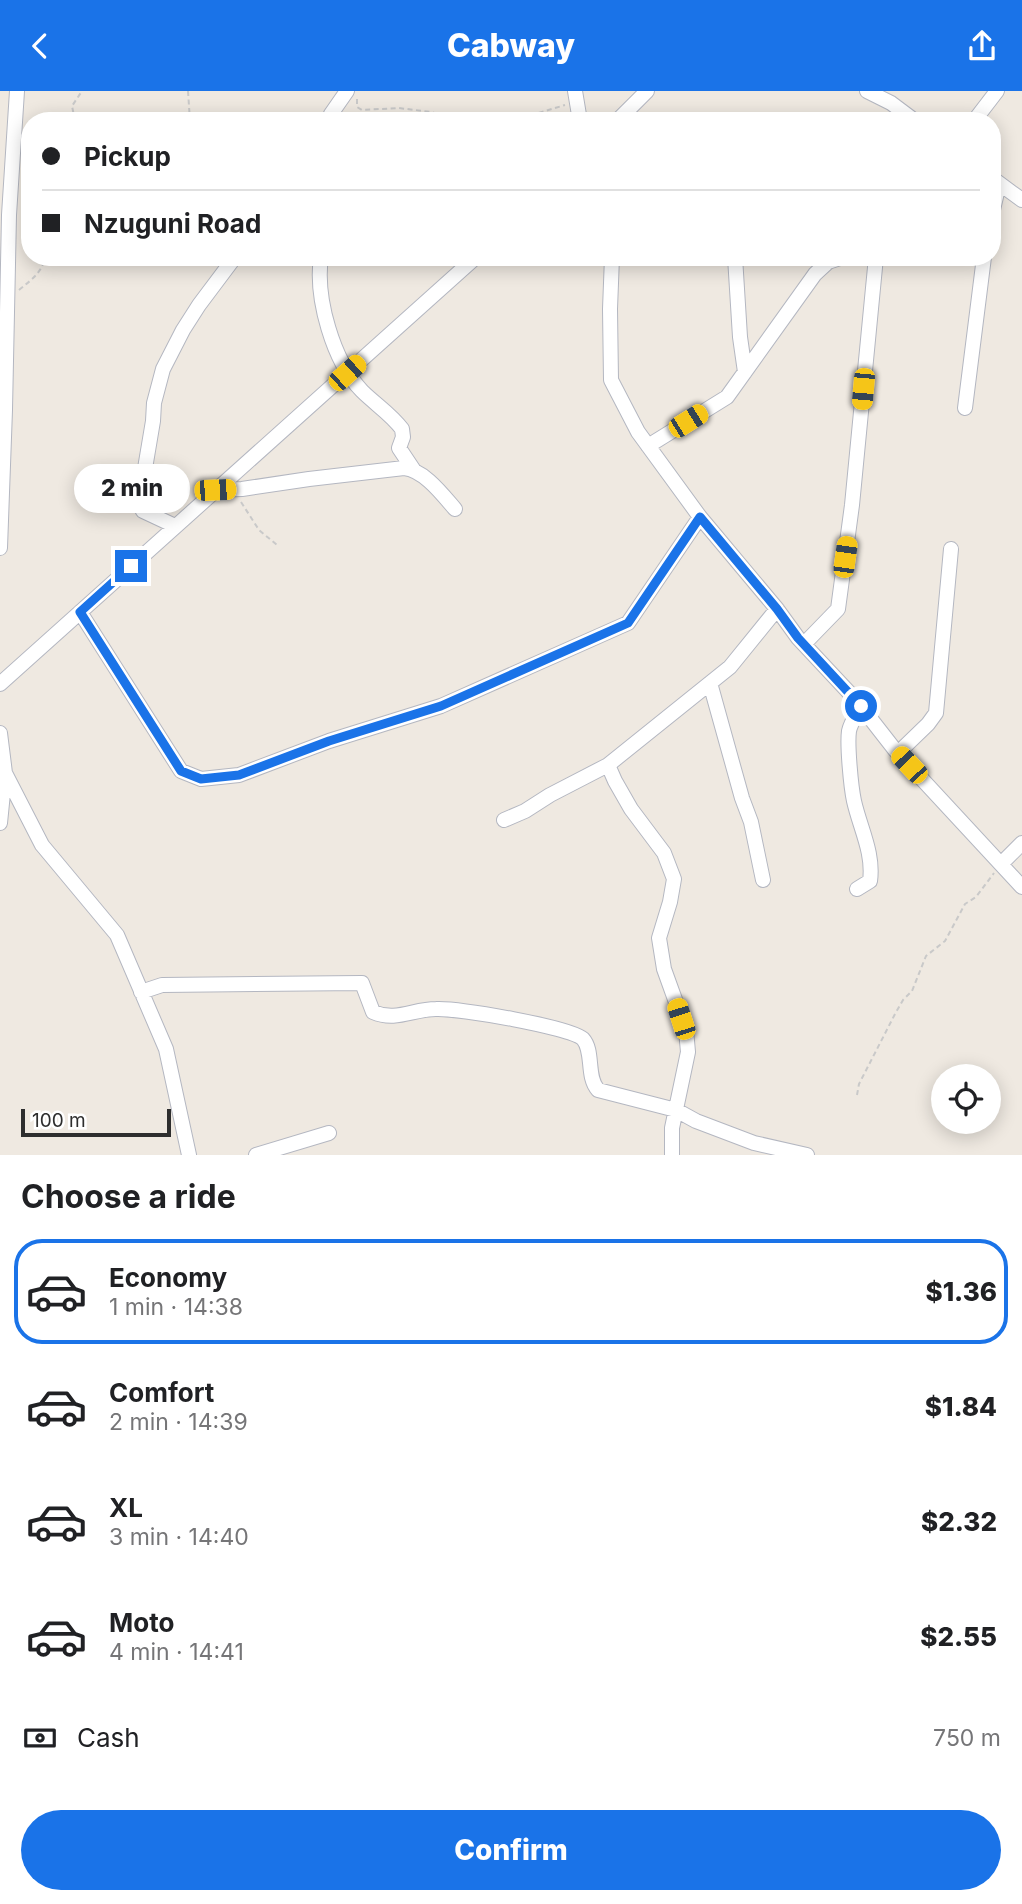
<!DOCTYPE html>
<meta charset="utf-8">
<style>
body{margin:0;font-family:Inter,sans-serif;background:#f2f2f2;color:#202124;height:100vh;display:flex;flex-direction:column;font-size:26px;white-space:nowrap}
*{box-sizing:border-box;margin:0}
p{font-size:23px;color:#757577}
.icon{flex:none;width:38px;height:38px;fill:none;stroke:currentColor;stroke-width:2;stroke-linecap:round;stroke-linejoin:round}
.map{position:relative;height:1064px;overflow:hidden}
.side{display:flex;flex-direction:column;background:#fff;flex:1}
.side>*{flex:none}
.guide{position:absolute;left:21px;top:21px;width:980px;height:154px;border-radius:28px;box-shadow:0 4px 18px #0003;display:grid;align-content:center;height:154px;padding:0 21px;background:#fff}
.controls{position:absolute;left:931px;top:973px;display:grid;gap:14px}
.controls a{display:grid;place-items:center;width:70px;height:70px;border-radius:50%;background:#fff;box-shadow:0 4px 18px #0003;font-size:35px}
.scale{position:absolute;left:21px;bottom:18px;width:150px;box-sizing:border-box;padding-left:7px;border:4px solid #2e2e2e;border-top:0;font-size:19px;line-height:24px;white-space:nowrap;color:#2e2e2e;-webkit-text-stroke:5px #fff;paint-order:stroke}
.end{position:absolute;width:32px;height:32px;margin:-16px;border:9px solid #1a73e8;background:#fff;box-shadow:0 0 0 4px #fff}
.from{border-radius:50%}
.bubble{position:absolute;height:49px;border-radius:24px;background:#fff;box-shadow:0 4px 18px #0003;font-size:23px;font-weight:800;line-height:49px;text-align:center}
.car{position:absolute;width:21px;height:42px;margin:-21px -10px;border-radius:9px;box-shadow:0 0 5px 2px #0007;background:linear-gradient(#f5c518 24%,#345 0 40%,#f5c518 0 76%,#345 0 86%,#f5c518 0)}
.guide b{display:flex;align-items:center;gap:24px;height:66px;font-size:26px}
.guide b+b{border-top:2px solid #e0e0e0}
.guide i{width:18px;height:18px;background:#202124}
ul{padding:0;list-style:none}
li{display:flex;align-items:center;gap:21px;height:105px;margin:0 14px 10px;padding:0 7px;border:4px solid transparent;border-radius:28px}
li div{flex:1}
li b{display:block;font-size:26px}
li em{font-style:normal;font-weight:800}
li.on{border-color:#1a73e8}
li>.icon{width:63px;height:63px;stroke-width:1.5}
h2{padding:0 21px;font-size:32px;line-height:84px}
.pay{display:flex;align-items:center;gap:18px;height:77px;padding:0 21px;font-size:26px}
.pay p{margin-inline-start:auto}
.primary-button{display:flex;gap:14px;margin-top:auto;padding:14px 21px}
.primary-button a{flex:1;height:80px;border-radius:42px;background:#1a73e8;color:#fff;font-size:28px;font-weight:800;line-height:80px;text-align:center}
header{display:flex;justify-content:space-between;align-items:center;height:91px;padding:0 21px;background:#1a73e8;color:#fff;font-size:32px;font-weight:800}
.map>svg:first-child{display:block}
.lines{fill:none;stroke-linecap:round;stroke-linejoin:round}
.minor-casing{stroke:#b4b7c1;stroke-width:16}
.path{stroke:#c9c9c9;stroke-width:2;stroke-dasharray:5 3.5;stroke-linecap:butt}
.minor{stroke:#fff;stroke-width:14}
.route{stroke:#1a73e8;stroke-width:9}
</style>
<header><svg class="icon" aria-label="back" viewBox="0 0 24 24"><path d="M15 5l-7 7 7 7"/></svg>Cabway<svg class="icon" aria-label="share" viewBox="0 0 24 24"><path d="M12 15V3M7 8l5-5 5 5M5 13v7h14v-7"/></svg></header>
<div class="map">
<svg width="1022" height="1064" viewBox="0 0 1022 1064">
<rect width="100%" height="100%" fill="#efe9e1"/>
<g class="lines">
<!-- minor casing -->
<g class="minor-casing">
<path id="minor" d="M575 0 580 30
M867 0 891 12 915 30
M328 30 331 23 347 0
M617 30 647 0
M974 30 997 0
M992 87 1022 109
M992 123 999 93
M321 166C315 207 333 270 362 300 375 313 391 323 402 338L403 346 399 357 413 378
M612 166 610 218 611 289 638 341 700 426 777 518 798 547 856 609 895 659 1022 796
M735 166 740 246 745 281
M965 317 984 166
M648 355 727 306 815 183 828 171 843 166
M215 399 242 398 309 388 404 377C424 379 442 403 455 418
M175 435 143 420 139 413 153 330 154 312 163 278 183 239 199 214 235 166
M0 457 5 319 9 124 17 0
M80 521 181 680 201 688 239 684 329 650 441 615 628 532 700 426
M804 553 838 518 852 414 876 166
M710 592 742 707 751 731 763 789
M0 593 476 166
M0 642 5 682 42 754 117 844 166 958 189 1064
M898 662 928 633 936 622 951 458
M504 729 525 720 550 704 608 674
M0 732 5 682
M1001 773 1022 752
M857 798 870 790C874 762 860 737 854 710 851 696 847 654 849 640 851 631 857 623 861 615
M141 901 162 894 362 892 373 921C396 931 413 918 436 918 458 917 570 936 583 948 594 960 586 986 598 999L676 1019 696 1030 754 1052 807 1064
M256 1064 329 1042
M672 1064V1037L688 961 686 939 664 878 659 847 670 811 674 788 664 762 631 718 615 690 608 674 730 576 777 518"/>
</g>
<!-- path -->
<path class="path" d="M188 0 190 30
M357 8V16L362 19 399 17 431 21 462 30
M75 30 72 15 82 0
M524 30 532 24 565 14
M19 199C31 189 42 182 45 166
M241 411 259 439 277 454
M857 1004 859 993 895 923 903 909 912 900 926 865 945 850 965 813 976 806 994 782"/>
<!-- minor -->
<use href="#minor" class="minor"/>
</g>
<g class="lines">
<!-- route -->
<path class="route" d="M131 475 80 521 181 680 201 688 239 684 329 650 441 615 628 532 700 426 777 518 798 547 861 615"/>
</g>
</svg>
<div class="controls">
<a><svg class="icon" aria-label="locate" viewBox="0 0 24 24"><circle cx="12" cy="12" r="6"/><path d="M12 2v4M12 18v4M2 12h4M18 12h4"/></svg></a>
</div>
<div class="scale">100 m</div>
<i class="end from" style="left:861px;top:615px"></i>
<i class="end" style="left:131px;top:475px"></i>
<div class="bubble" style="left:74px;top:373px;width:116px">2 min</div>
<i class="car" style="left:347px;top:282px;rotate:48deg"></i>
<i class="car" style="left:863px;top:298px;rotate:185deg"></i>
<i class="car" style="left:688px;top:330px;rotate:58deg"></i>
<i class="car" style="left:215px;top:399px;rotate:88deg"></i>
<i class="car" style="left:845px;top:466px;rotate:8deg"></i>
<i class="car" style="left:909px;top:674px;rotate:317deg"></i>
<i class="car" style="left:681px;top:928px;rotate:342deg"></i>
<div class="guide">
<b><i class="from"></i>Pickup</b>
<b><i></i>Nzuguni Road</b>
</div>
</div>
<section class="side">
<h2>Choose a ride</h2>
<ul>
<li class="on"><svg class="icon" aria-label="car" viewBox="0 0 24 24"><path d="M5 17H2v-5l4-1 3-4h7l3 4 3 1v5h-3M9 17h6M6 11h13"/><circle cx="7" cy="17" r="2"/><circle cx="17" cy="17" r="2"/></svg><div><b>Economy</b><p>1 min · 14:38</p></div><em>$1.36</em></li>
<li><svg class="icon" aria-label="car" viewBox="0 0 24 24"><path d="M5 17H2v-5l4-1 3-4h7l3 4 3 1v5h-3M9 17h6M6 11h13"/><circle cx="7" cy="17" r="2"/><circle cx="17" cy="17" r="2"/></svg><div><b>Comfort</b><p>2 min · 14:39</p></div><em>$1.84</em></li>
<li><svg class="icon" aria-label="car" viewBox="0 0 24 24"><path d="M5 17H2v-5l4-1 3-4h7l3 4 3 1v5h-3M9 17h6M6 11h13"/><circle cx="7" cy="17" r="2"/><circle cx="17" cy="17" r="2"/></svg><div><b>XL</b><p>3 min · 14:40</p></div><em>$2.32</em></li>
<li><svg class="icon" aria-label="car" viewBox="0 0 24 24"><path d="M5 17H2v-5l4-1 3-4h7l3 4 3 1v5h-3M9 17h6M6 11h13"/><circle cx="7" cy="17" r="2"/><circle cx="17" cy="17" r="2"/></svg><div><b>Moto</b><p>4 min · 14:41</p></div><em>$2.55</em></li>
</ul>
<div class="pay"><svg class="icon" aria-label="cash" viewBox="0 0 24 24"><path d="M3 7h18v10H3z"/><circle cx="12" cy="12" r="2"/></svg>Cash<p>750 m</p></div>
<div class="primary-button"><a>Confirm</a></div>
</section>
